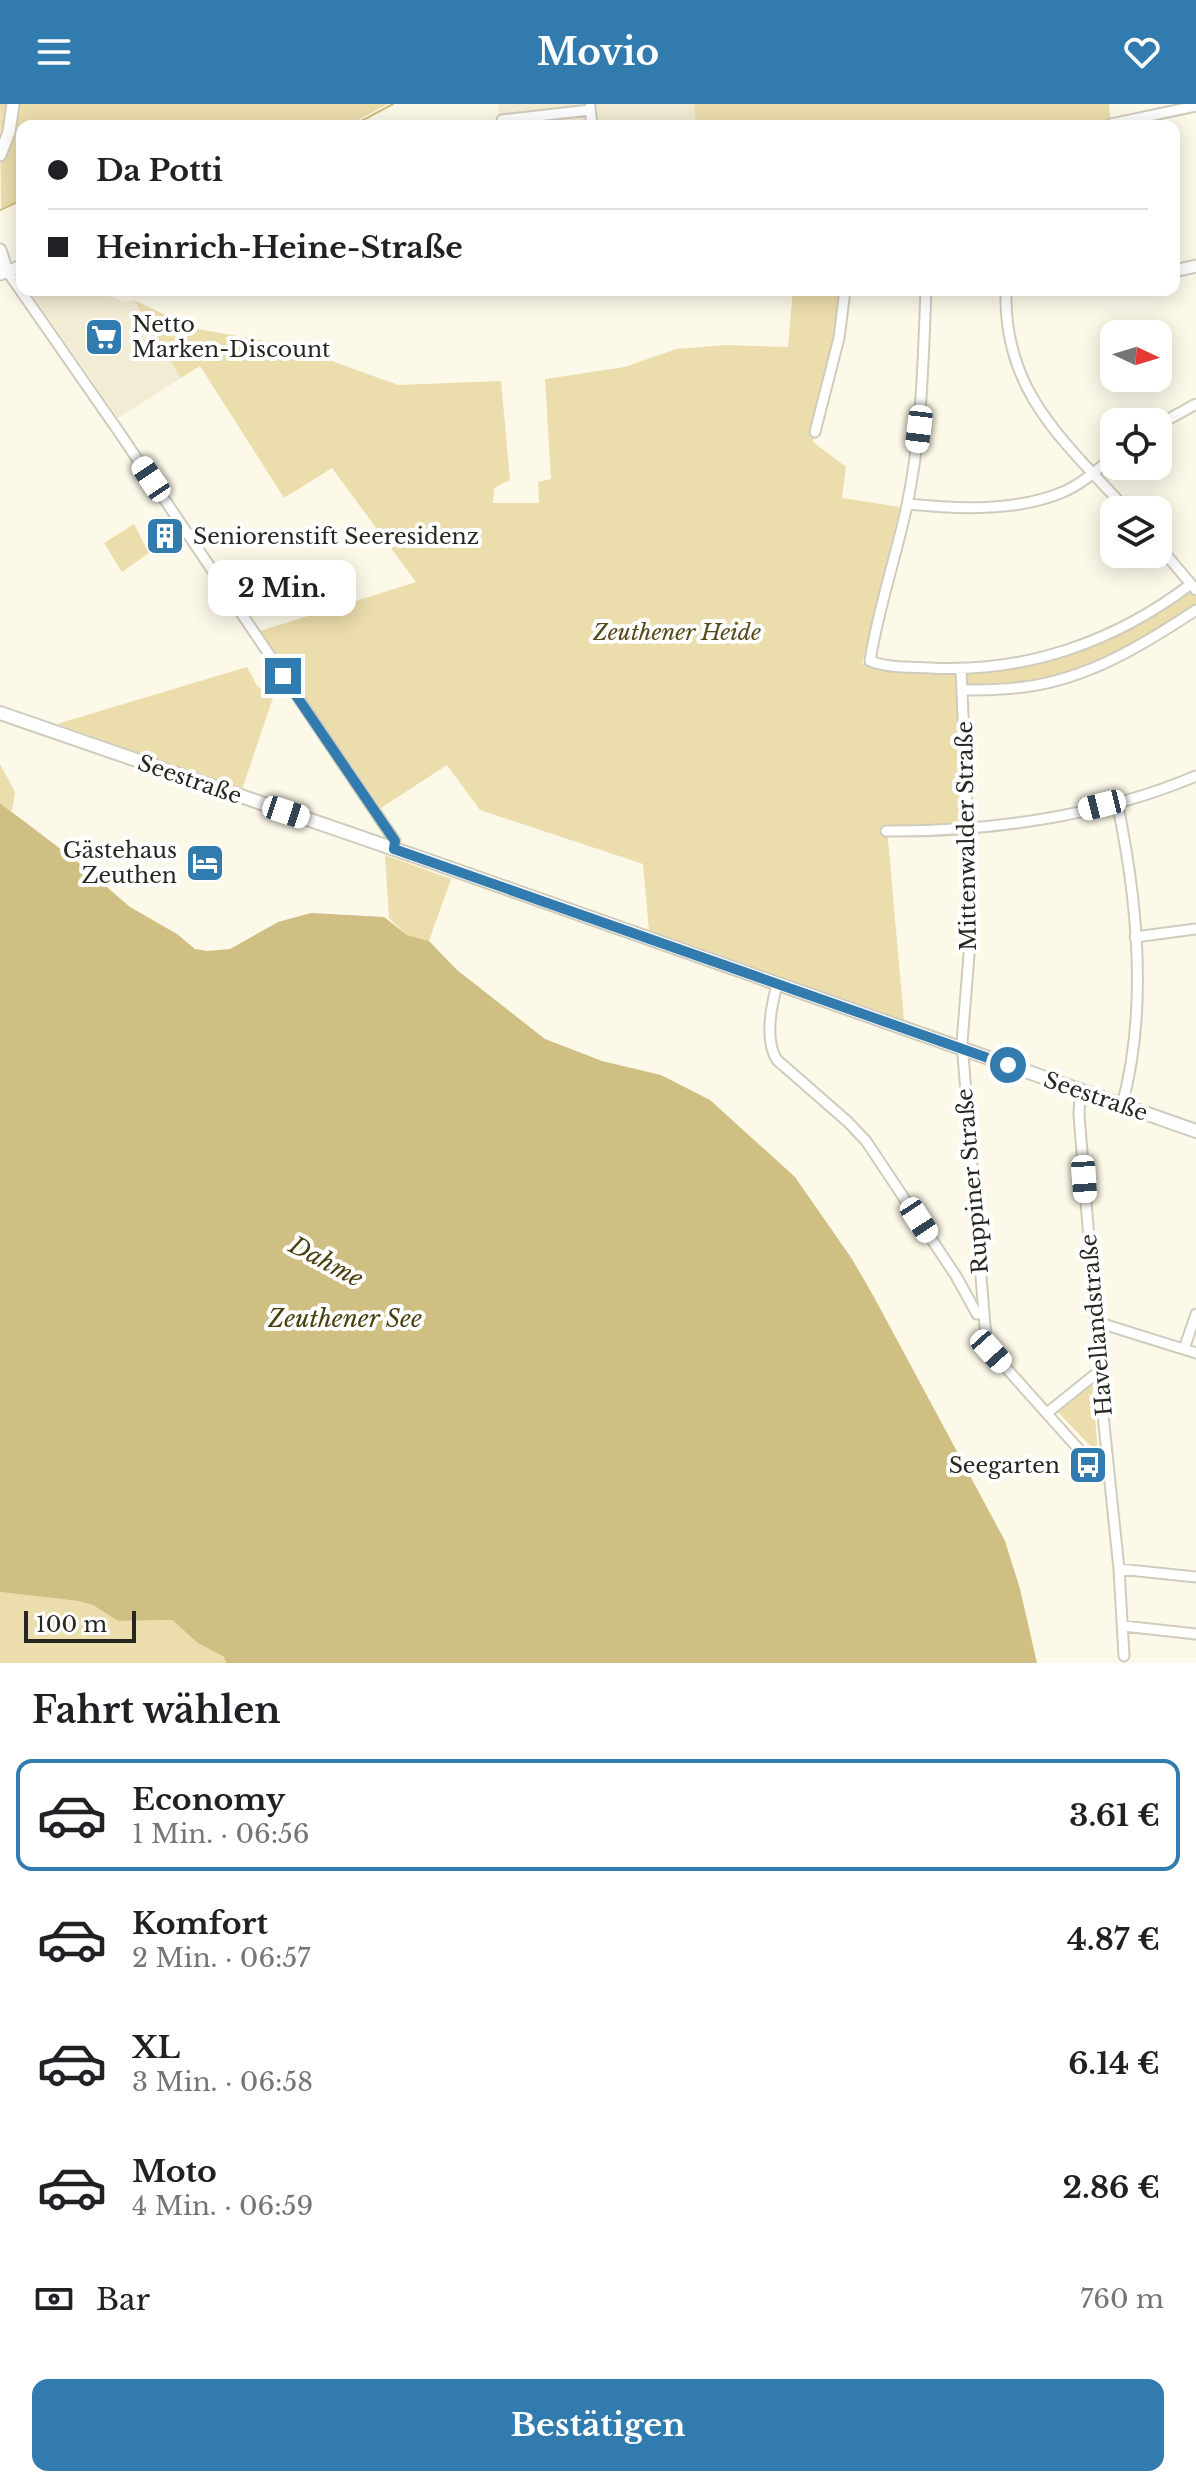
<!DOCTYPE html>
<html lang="de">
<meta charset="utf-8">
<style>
body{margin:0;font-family:"Libre Baskerville",serif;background:#f6f6f6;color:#202124;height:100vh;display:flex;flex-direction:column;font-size:30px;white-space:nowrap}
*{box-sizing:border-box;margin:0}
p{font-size:26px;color:#757577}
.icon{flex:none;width:44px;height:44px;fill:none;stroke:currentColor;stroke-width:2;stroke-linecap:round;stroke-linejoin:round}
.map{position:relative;height:1559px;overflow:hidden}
.details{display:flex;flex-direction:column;background:#fff;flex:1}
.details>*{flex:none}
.hud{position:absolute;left:16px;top:16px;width:1164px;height:176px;border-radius:16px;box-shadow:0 4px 20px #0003;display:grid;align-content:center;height:176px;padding:0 32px;background:#fff}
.needle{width:52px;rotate:94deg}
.fabs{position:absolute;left:1100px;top:216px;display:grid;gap:16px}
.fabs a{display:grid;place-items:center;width:72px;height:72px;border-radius:16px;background:#fff;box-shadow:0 4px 20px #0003;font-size:40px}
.scale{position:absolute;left:24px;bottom:20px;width:112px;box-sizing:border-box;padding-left:8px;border:4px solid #272620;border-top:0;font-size:22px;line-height:28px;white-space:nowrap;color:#272620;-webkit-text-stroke:6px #fff;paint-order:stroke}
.end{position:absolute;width:36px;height:36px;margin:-18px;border:10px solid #327baf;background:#fff;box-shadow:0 0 0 4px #fff}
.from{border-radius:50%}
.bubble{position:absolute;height:56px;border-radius:16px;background:#fff;box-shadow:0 4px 20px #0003;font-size:26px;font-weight:800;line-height:56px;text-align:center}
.car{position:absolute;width:24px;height:48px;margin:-24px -12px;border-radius:10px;box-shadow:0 0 6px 2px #0007;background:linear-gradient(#fff 24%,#345 0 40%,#fff 0 76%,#345 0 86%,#fff 0)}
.hud b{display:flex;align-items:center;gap:28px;height:76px;font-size:30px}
.hud b+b{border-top:2px solid #e0e0e0}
.hud i{width:20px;height:20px;background:#202124}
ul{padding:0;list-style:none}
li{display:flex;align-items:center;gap:24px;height:112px;margin:0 16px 12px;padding:0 16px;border:4px solid transparent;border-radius:16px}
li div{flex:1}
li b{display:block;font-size:30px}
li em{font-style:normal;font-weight:800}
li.selected{border-color:#327baf}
li>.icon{width:72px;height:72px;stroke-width:1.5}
h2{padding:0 32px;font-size:36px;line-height:96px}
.pay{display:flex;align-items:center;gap:20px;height:88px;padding:0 32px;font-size:30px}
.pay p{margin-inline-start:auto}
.cta{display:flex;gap:16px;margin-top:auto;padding:16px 32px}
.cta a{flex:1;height:92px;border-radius:16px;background:#327baf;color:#fff;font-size:32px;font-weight:800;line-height:92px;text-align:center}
header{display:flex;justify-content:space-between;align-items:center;height:104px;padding:0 32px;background:#327baf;color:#fff;font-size:36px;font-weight:800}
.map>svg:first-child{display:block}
.built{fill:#f2ecd5}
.green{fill:#ebddac}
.water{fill:#cfbf82}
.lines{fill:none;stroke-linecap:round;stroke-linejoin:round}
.stream{stroke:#cfbf82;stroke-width:2}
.minor-casing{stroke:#d0ccbd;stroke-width:13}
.tertiary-casing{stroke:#d0ccbd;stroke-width:15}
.secondary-casing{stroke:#d0ccbd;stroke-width:16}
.minor{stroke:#fff;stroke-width:9}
.tertiary{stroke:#fff;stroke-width:11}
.secondary{stroke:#fff;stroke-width:12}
.route{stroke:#327baf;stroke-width:10}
.labels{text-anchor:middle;stroke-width:8;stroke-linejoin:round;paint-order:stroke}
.poi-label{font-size:22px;fill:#272620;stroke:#fff;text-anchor:start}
.park-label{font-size:22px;font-style:italic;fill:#564a1b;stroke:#fff}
.street-label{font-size:22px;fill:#272620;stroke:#fff}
.water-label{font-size:24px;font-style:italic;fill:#4a3e0c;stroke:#fff}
</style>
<header><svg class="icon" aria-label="menu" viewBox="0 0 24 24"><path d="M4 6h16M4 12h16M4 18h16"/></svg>Movio<svg class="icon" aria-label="heart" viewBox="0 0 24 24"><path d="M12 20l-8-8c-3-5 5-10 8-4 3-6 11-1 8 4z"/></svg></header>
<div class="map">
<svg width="1196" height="1559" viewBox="0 0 1196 1559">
<rect width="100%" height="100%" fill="#fdf9e9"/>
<!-- built -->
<path class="built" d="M498 0H694L696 22H501Z
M29 186H96L124 198 134 196 181 274 118 314Z"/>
<!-- green -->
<path class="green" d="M0 0H388L347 22H22V96L1 104Z
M694 0H1109L1111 22H696Z
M793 186H841L837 225 813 338 846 363 842 394 900 403 862 560 870 564 956 571 963 722 887 724 904 916 649 826 643 760 480 706 447 661 381 704 260 527 416 478 332 364 284 394 200 262 181 274 134 196 192 224 288 241 398 281 501 277 510 376 494 384 493 399H539L538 378 551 375 545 275 625 263 676 245 726 241 788 243Z
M134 420 149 449 122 468 104 439Z
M1191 486 1196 493V502C1144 537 1086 573 1022 580 1004 582 985 582 966 582V569L1020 562 1106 536Z
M247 563 257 582 273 594 242 685 57 620Z
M0 660 15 688 12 707 0 699Z
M385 751 451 775 429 837 407 831 389 814Z
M1092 1277 1098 1350 1056 1306Z
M0 1488 78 1497 93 1501 118 1517 172 1516 198 1539 224 1553 226 1559H0Z"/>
<!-- water -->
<path class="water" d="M0 699 79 759 130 803 177 830 195 845 207 847 230 845 278 818 311 809 384 813 407 831 429 837 457 866 545 935 602 957 661 971 710 996 795 1073 852 1155 874 1193 1005 1437 1020 1485 1037 1559H226L224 1553 198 1539 172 1516 118 1517 93 1501 78 1497 0 1488Z"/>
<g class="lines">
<!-- stream -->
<path class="stream" d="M352 22 393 0
M0 106 22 96"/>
<!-- minor casing -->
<g class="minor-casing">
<path id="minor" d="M590 3 592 22
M502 16 590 6
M1111 20 1196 2
M7 167 119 328 395 737 394 745
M926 186C923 258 922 330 907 401 896 453 878 505 870 557 888 564 911 563 930 564 1026 569 1115 538 1191 480
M1006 186C1003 288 1064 337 1127 406
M1158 321 1196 300
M815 328 839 234 845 186
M908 400C957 405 1016 408 1063 388 1082 380 1098 365 1114 352
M1158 441 1196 486
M961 566 972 813 962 939 986 1234 991 1247 1100 1369H1108
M962 586C982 586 1004 586 1024 583 1088 575 1143 541 1196 506
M1117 698C1137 793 1148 906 1122 1001
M886 727C988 728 1102 712 1196 672
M1135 833 1196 825
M777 881C771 903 764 936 777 956L848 1018 866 1037 956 1172 977 1210 983 1209
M1080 987 1079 1011 1104 1321 1119 1465 1124 1552
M1095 1220H1103L1196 1249
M1184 1245 1196 1210
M1047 1309 1093 1272 1099 1271
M1119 1465 1196 1473
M1123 1522 1196 1530"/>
</g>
<!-- tertiary casing -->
<g class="tertiary-casing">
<path id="tertiary" d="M0 51 9 28 13 0
M0 146 7 167
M1174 167 1196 162
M0 170 22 162"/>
</g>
<!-- secondary casing -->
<g class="secondary-casing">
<path id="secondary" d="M0 609 435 759 1196 1027"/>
</g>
<!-- minor -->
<use href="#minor" class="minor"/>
<!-- tertiary -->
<use href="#tertiary" class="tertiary"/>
<!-- secondary -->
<use href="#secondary" class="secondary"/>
</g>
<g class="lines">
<!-- route -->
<path class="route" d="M283 572 395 737 394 745 1008 961"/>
</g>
<!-- icons -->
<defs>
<g id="supermarket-square" transform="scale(2)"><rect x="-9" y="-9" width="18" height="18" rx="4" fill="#327baf" stroke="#fff"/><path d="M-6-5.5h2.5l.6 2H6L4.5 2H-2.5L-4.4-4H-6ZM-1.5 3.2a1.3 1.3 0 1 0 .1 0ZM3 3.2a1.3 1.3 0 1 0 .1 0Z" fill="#fff"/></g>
<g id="building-square" transform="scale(2)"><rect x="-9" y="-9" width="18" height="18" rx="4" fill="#327baf" stroke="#fff"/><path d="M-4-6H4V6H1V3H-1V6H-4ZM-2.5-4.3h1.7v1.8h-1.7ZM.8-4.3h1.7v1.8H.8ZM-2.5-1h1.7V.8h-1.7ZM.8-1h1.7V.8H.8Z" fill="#fff"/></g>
<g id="hotel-square" transform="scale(2)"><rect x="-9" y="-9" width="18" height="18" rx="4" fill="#327baf" stroke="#fff"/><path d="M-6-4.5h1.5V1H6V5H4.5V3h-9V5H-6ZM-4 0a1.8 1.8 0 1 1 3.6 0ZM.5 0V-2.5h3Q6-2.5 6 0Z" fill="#fff"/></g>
<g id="bus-square" transform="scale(2)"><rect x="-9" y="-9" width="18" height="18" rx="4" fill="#327baf" stroke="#fff"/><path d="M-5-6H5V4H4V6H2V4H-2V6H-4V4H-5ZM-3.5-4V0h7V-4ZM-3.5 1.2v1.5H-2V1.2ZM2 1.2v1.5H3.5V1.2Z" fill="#fff"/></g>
</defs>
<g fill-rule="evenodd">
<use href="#supermarket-square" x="104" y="233"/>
<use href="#building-square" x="165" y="432"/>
<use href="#hotel-square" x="205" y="759"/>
<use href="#bus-square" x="1088" y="1361"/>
</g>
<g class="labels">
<!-- poi labels -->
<g class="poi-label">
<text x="132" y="228">Netto<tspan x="132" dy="25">Marken-Discount</tspan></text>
<text x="193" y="440">Seniorenstift Seeresidenz</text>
<text x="177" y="754" text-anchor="end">Gästehaus<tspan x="177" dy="25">Zeuthen</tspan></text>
<text x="1060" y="1369" text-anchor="end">Seegarten</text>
</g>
<!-- park labels -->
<g class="park-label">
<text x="677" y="536">Zeuthener Heide</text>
</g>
<!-- street labels -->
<g class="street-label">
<text transform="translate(190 675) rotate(19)" y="8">Seestraße</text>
<text transform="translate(966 732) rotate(-91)" y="8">Mittenwalder Straße</text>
<text transform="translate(1096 992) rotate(19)" y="8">Seestraße</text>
<text transform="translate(972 1077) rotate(-95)" y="8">Ruppiner Straße</text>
<text transform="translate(1096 1221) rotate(-95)" y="8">Havellandstraße</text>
</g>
<!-- water labels -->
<g class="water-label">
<text transform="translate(326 1158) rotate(28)" y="8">Dahme</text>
<text x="345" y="1223">Zeuthener See</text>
</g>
</g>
</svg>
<div class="fabs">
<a><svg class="needle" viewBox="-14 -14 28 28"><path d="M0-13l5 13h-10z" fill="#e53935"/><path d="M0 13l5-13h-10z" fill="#757577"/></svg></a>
<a><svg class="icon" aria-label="locate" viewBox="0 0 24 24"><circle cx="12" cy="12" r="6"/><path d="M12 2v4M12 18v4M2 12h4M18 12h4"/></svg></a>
<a><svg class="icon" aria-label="layers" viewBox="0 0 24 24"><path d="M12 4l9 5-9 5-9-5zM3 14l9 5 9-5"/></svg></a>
</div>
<div class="scale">100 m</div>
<i class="end from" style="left:1008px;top:961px"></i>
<i class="end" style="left:283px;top:572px"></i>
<div class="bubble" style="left:208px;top:456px;width:148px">2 Min.</div>
<i class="car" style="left:919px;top:325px;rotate:187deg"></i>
<i class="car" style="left:151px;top:375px;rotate:326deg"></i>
<i class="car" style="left:1102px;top:701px;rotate:256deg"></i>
<i class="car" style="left:286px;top:708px;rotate:108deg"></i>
<i class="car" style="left:1084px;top:1075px;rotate:176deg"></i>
<i class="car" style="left:919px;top:1116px;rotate:147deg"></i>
<i class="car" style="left:991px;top:1247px;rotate:138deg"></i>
<div class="hud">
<b><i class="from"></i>Da Potti</b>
<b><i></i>Heinrich-Heine-Straße</b>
</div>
</div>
<section class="details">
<h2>Fahrt wählen</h2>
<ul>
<li class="selected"><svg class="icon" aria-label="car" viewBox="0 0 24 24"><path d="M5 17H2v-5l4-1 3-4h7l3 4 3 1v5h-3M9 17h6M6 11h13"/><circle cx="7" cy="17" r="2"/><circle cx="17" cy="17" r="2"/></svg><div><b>Economy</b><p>1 Min. · 06:56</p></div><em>3.61 €</em></li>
<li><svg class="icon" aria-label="car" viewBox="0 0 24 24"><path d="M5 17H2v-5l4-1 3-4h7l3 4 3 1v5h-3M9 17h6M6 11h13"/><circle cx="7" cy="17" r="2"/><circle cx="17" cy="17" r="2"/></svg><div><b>Komfort</b><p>2 Min. · 06:57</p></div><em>4.87 €</em></li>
<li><svg class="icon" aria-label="car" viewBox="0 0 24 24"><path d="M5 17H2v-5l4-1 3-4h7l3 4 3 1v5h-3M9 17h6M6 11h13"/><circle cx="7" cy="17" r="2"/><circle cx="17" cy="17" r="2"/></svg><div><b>XL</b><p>3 Min. · 06:58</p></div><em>6.14 €</em></li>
<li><svg class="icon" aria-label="car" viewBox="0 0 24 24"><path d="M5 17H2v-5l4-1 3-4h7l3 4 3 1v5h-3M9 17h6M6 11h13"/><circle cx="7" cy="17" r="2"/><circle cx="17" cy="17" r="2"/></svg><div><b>Moto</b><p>4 Min. · 06:59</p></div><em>2.86 €</em></li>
</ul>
<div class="pay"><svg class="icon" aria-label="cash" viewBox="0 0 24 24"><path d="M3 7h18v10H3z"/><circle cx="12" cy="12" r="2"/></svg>Bar<p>760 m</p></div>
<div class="cta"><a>Bestätigen</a></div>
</section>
